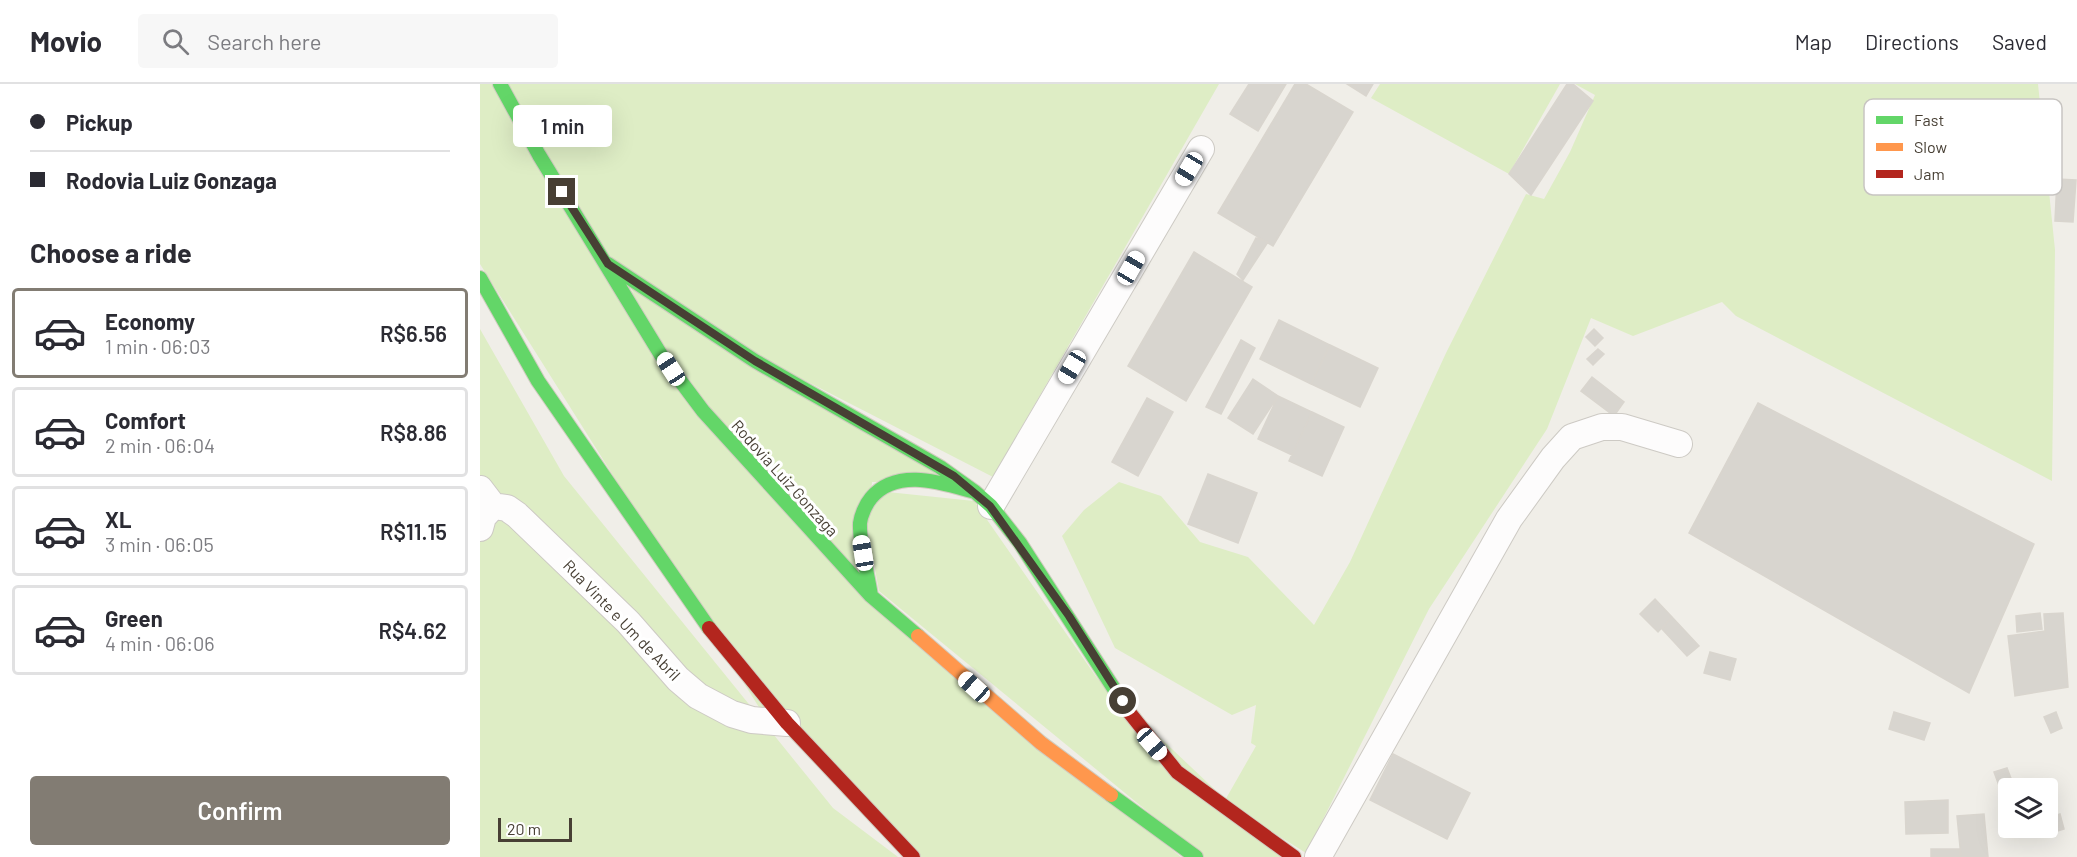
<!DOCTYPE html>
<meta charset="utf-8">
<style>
body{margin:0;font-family:Barlow,sans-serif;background:#f7f7f7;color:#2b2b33;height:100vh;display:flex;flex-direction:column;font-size:22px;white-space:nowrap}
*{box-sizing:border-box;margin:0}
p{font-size:20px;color:#7c7c81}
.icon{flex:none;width:33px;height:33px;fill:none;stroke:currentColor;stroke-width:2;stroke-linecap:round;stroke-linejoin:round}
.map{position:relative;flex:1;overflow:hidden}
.details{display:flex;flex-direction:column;background:#fff;width:480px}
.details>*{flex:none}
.top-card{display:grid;align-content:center;height:132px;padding:0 30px;background:#fff}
.controls{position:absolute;left:1518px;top:694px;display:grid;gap:12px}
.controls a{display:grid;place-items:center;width:60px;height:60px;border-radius:6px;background:#fff;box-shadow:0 6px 24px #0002;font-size:30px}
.scale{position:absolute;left:18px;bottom:15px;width:74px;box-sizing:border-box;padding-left:6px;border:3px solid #473f34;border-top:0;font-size:16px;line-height:21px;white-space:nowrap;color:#473f34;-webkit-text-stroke:4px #fff;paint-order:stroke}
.end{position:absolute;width:27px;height:27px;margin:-14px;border:8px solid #473f34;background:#fff;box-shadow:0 0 0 3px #fff}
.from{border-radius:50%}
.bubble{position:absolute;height:42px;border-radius:6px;background:#fff;box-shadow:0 6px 24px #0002;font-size:20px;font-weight:600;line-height:42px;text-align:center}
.car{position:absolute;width:18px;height:36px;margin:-18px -9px;border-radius:8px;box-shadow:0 0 4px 2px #0007;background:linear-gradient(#fff 24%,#345 0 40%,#fff 0 76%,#345 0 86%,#fff 0)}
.top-card b{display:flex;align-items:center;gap:21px;height:57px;font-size:22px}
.top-card b+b{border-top:2px solid #e1e1e2}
.top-card i{width:15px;height:15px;background:#2b2b33}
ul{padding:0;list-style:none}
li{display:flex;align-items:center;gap:18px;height:90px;margin:0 12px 9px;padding:0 18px;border:3px solid #e1e1e2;border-radius:6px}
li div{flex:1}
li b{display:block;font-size:22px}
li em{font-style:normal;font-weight:600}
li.on{border-color:#827c73}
li>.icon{width:54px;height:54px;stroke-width:1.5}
h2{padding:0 30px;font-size:27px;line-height:72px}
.action{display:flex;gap:12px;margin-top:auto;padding:12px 30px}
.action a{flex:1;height:69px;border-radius:6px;background:#827c73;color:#fff;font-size:24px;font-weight:600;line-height:69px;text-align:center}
header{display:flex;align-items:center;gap:36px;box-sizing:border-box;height:84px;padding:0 30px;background:#fff;border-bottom:2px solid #e1e1e2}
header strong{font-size:28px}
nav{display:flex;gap:33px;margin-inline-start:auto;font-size:21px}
.search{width:420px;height:54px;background:#f7f7f7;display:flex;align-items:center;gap:15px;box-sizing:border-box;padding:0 21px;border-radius:6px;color:#7c7c81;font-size:22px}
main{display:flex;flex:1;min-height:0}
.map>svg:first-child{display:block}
.green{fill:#deedc5}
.building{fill:#d8d5cf;stroke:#d9d5ce;stroke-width:1.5}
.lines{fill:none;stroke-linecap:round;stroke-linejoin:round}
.street-casing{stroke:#cdcac4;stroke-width:28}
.fast-casing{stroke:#d1ccc0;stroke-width:16}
.slow-casing{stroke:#d1ccc0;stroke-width:16}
.jam-casing{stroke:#d1ccc0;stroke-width:16}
.street{stroke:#fdfcfc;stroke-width:26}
.fast{stroke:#63d668;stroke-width:14}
.slow{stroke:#ff974d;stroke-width:14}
.jam{stroke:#b3261e;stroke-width:14}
.route{stroke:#473f34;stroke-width:8}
.labels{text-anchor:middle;stroke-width:6;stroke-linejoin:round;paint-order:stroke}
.street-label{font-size:16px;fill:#473f34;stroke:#fff}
.key{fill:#fff;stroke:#c8c5c2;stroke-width:1.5}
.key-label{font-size:16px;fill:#473f34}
</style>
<header>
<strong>Movio</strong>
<div class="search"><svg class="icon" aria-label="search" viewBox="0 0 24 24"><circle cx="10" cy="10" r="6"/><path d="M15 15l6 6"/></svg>Search here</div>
<nav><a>Map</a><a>Directions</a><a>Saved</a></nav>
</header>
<main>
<section class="details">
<div class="top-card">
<b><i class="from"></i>Pickup</b>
<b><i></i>Rodovia Luiz Gonzaga</b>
</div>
<h2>Choose a ride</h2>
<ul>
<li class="on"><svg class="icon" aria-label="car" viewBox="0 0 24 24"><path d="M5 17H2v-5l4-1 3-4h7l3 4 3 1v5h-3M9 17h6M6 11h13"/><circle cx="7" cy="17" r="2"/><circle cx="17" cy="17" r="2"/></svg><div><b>Economy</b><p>1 min · 06:03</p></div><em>R$6.56</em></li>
<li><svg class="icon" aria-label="car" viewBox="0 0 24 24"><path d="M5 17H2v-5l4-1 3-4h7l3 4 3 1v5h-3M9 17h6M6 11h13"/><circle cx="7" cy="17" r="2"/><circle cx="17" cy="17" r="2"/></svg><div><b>Comfort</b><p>2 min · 06:04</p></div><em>R$8.86</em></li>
<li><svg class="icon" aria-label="car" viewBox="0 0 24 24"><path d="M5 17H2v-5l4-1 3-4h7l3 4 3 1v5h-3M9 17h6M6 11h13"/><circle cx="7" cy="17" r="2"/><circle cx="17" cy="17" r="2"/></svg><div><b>XL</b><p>3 min · 06:05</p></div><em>R$11.15</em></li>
<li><svg class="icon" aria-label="car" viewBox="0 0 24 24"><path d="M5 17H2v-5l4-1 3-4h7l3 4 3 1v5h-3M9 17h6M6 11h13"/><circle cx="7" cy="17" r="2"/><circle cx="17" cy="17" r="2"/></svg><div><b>Green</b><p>4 min · 06:06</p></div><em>R$4.62</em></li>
</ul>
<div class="action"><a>Confirm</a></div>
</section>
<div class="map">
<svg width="1597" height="773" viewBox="0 0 1597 773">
<rect width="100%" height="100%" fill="#f0eee8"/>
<!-- green -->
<path class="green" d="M0 0H739L513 393 295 281 130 178 388 518 701 773H440L282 628 0 180Z
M900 0H1080L1029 90 891 14Z
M1095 0H1558L1575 166 1572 397 1256 232 1242 218 1153 252 1111 234 1067 345 949 525 826 769 744 718 776 662 771 659 776 621 752 631 635 564 582 452 604 426 639 398 681 412 720 458 768 473 834 541 870 478 966 269 1046 110 1064 115 1090 68 1115 11Z
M147 197 470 397 392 398 384 498 199 291Z
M0 245 84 392 353 724 418 773H0Z
M398 407 494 417 617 594 806 773H723L399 507 385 431Z"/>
<!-- building -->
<path class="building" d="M769 0H806L778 47 750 30Z
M815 0H826L873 28 793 162 738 129Z
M867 0H893L886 12Z
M1087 0H1093L1113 17 1051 111 1029 90Z
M1577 95 1596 96 1593 138 1575 137Z
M776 154 788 158 763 196 757 190Z
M714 168 772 203 706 317 648 282Z
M799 236 850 261 831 300 780 275Z
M1114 245 1123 254 1115 262 1106 253Z
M761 256 775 264 741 330 726 323Z
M850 261 898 284 880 323 831 300Z
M1118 265 1124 270 1113 281 1107 275Z
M1112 293 1144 318 1134 332 1101 307Z
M773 295 798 312 773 350 748 334Z
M798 312 832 328 812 371 778 355Z
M667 314 693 328 658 392 632 378Z
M1278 319 1554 460 1489 609 1209 449Z
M832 328 864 343 842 392 809 377Z
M728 390 777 409 758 459 708 440Z
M1175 515 1192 533 1178 548 1160 530Z
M1560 529 1562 545 1537 548 1536 532Z
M1583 529 1588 603 1535 612 1528 552 1565 547 1564 530Z
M1192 533 1219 562 1207 572 1182 545Z
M1230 568 1256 575 1250 596 1224 589Z
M1414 628 1450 639 1444 656 1409 645Z
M1576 628 1582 644 1571 649 1564 633Z
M913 670 990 709 967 755 890 716Z
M1527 684 1534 702 1521 707 1514 688Z
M1468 716V749L1426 750 1425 718Z
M1504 730 1508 773H1481L1477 732Z
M1580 730 1584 745 1558 753 1555 744H1568V734Z
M1451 765H1480V773H1451Z"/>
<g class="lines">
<!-- street casing -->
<g class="street-casing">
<path id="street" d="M0 405 13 422
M511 422 721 65
M0 444 3 433 13 422 27 424 37 431 148 538 198 595 218 612 252 630 272 636 307 639
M838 773 1029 435 1073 374 1092 353 1122 343H1142L1199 360"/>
</g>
<!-- fast casing -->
<g class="fast-casing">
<path id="fast" d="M20 0 59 71 181 271 223 327 391 512 438 552
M128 180 275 277 460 383 495 408 511 422 540 459 649 628
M0 194 58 297 229 544
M391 512C388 490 379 460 380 439 381 431 386 420 391 414 417 383 462 399 495 408
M631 711 716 773"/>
</g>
<!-- slow casing -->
<g class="slow-casing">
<path id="slow" d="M438 552 561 659 631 711"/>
</g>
<!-- jam casing -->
<g class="jam-casing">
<path id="jam" d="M229 544 307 639 433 773
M649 628 697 688 814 773"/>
</g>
<!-- street -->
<use href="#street" class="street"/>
<!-- fast -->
<use href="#fast" class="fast"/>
<!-- slow -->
<use href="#slow" class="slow"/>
<!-- jam -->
<use href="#jam" class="jam"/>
</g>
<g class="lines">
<!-- route -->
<path class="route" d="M82 108 128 180 275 277 474 392 510 422 589 532 643 617"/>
</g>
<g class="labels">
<!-- street labels -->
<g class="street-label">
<text transform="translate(305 394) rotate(48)" y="6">Rodovia Luiz Gonzaga</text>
<text transform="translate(142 536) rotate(46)" y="6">Rua Vinte e Um de Abril</text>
</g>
</g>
<!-- legend -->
<rect x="1384" y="15" width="198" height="96" rx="9" class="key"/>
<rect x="1396" y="32" width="27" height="8" fill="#63d668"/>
<rect x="1396" y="59" width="27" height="8" fill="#ff974d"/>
<rect x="1396" y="86" width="27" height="8" fill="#b3261e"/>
<g class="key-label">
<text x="1434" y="42">Fast</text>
<text x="1434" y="69">Slow</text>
<text x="1434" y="96">Jam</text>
</g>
</svg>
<div class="controls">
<a><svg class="icon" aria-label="layers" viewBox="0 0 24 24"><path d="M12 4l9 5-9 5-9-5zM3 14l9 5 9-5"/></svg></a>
</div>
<div class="scale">20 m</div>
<i class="end from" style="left:643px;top:617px"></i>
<i class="end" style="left:82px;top:108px"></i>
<div class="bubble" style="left:33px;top:21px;width:99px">1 min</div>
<i class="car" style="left:709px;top:85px;rotate:211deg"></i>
<i class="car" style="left:651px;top:184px;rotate:30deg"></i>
<i class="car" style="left:592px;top:283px;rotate:211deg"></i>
<i class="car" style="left:191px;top:285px;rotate:327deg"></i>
<i class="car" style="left:383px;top:469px;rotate:351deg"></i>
<i class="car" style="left:494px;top:603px;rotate:312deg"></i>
<i class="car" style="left:672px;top:660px;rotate:139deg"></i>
</div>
</main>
